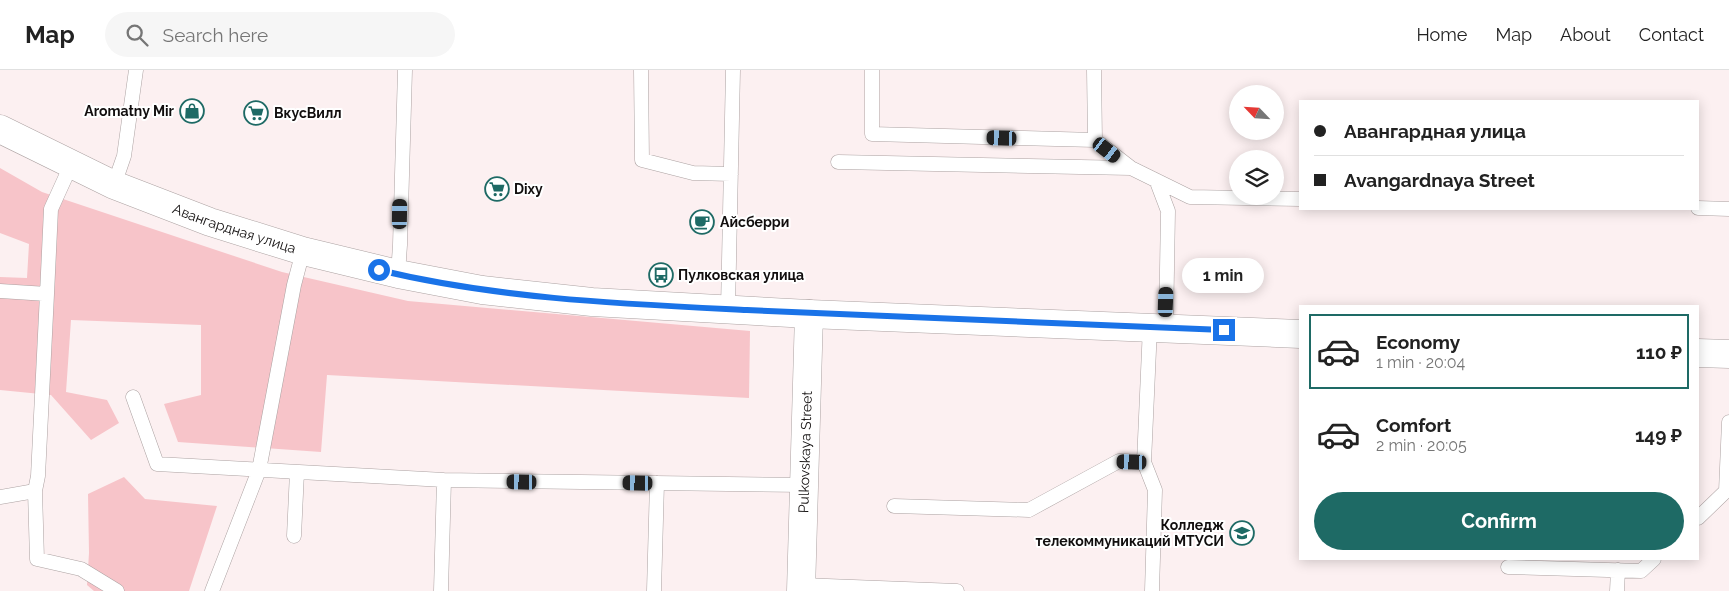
<!DOCTYPE html>
<meta charset="utf-8">
<style>
body{margin:0;font-family:Raleway,sans-serif;background:#f6f6f6;color:#222;height:100vh;display:flex;flex-direction:column;font-size:19px;white-space:nowrap}
*{box-sizing:border-box;margin:0}
p{font-size:16px;color:#767676}
.icon{flex:none;width:28px;height:28px;fill:none;stroke:currentColor;stroke-width:2;stroke-linecap:round;stroke-linejoin:round}
.map{position:relative;flex:1;overflow:hidden}
.panel{position:absolute;left:1299px;top:235px;width:400px;height:255px;display:flex;flex-direction:column;background:#fff;border-radius:0px;box-shadow:0 2px 12px #0003}
.panel>*{flex:none}
.hud{position:absolute;left:1299px;top:30px;width:400px;height:110px;border-radius:0px;box-shadow:0 2px 12px #0003;display:grid;align-content:center;height:110px;padding:0 15px;background:#fff}
.needle{width:32px;rotate:295deg}
.buttons{position:absolute;left:1229px;top:15px;display:grid;gap:10px}
.buttons a{display:grid;place-items:center;width:55px;height:55px;border-radius:50%;background:#fff;box-shadow:0 2px 12px #0003;font-size:25px}
.end{position:absolute;width:22px;height:22px;margin:-11px;border:6px solid #1a73e8;background:#fff;box-shadow:0 0 0 2px #fff}
.from{border-radius:50%}
.bubble{position:absolute;height:35px;border-radius:18px;background:#fff;box-shadow:0 2px 12px #0003;font-size:16px;font-weight:700;line-height:35px;text-align:center}
.car{position:absolute;width:15px;height:30px;margin:-15px -8px;border-radius:6px;box-shadow:0 0 4px 1px #0007;background:linear-gradient(#222 24%,#8ab4d8 0 40%,#222 0 76%,#8ab4d8 0 86%,#222 0)}
.hud b{display:flex;align-items:center;gap:18px;height:48px;font-size:19px}
.hud b+b{border-top:1px solid #e0e0e0}
.hud i{width:12px;height:12px;background:#222}
ul{padding:9px 0 0;list-style:none}
li{display:flex;align-items:center;gap:15px;height:75px;margin:0 10px 8px;padding:0 5px;border:2px solid transparent;border-radius:0px}
li div{flex:1}
li b{display:block;font-size:19px}
li em{font-style:normal;font-weight:700}
li.selected{border-color:#1e6a65}
li>.icon{width:45px;height:45px;stroke-width:1.5}
.cta{display:flex;gap:10px;margin-top:auto;padding:10px 15px}
.cta a{flex:1;height:58px;border-radius:30px;background:#1e6a65;color:#fff;font-size:20px;font-weight:700;line-height:58px;text-align:center}
header{display:flex;align-items:center;gap:30px;box-sizing:border-box;height:70px;padding:0 25px;background:#fff;border-bottom:1px solid #e0e0e0}
header strong{font-size:24px}
nav{display:flex;gap:28px;margin-inline-start:auto;font-size:18px}
.search{width:350px;height:45px;background:#f6f6f6;display:flex;align-items:center;gap:12px;box-sizing:border-box;padding:0 18px;border-radius:28px;color:#767676;font-size:19px}
.map>svg:first-child{display:block}
.green{fill:#f7c4c9}
.lines{fill:none;stroke-linecap:round;stroke-linejoin:round}
.lane-casing{stroke:#aca2a2;stroke-width:15}
.street-casing{stroke:#aca2a2;stroke-width:29}
.secondary-casing{stroke:#aca2a2;stroke-width:29}
.lane{stroke:#fff;stroke-width:14}
.street{stroke:#fff;stroke-width:28}
.secondary{stroke:#fff;stroke-width:28}
.route{stroke:#1a73e8;stroke-width:6}
.labels{text-anchor:middle;stroke-width:4;stroke-linejoin:round;paint-order:stroke}
.poi-label{font-size:14px;font-weight:bold;fill:#110e0e;stroke:#fff;text-anchor:start}
.street-label{font-size:14px;fill:#110e0e;stroke:#fff}
</style>
<header>
<strong>Map</strong>
<div class="search"><svg class="icon" aria-label="search" viewBox="0 0 24 24"><circle cx="10" cy="10" r="6"/><path d="M15 15l6 6"/></svg>Search here</div>
<nav><a>Home</a><a>Map</a><a>About</a><a>Contact</a></nav>
</header>
<div class="map">
<svg width="1729" height="521" viewBox="0 0 1729 521">
<rect width="100%" height="100%" fill="#fcf0f1"/>
<!-- green -->
<path class="green" d="M0 98 42 122 282 202 408 231 750 261 749 328 327 305 321 382 178 372 164 334 201 325V255L71 250 66 322 107 330 119 353 91 370 51 325 0 320V207L27 208 29 174 0 163Z
M124 407 145 429 217 436 189 521H94L87 515 89 483 88 424Z"/>
<g class="lines">
<!-- lane casing -->
<g class="lane-casing">
<path id="lane" d="M641 0 642 90 693 103 731 104
M872 0V64L1095 70 1131 98
M1094 0 1095 70
M838 92 1131 98 1190 127 1300 129
M1157 112 1168 141 1166 258
M114 115 124 86 136 0
M1698 138 1729 139
M398 204 400 175 405 0
M0 221 47 224 51 139 71 95
M728 239 733 0
M1150 257 1144 392 1155 420 1152 521
M133 327 157 394 444 410 804 415
M35 421 37 489 81 499 117 521
M0 427 35 421 38 406 47 224
M894 436 1029 440 1119 391 1144 392
M1698 448 1726 421 1729 352
M294 466 297 402
M1508 497 1641 501 1654 489
M801 515 957 521
M212 521 259 400 294 215 303 181
M441 521 444 410
M654 521 657 413
M1617 521 1618 500"/>
</g>
<!-- street casing -->
<g class="street-casing">
<g id="street">
<path id="s1" d="M801 521 809 244"/>
</g>
</g>
<!-- secondary casing -->
<g class="secondary-casing">
<g id="secondary">
<path id="s2" d="M0 59 114 115 210 152 303 181 398 204 482 220 592 232 809 244 1300 264"/>
<path d="M1698 283 1729 284"/>
</g>
</g>
<!-- lane -->
<use href="#lane" class="lane"/>
<!-- street -->
<use href="#street" class="street"/>
<!-- secondary -->
<use href="#secondary" class="secondary"/>
</g>
<g class="lines">
<!-- route -->
<path class="route" d="M379 200C499 229 624 234 747 240 906 248 1065 253 1224 260"/>
</g>
<!-- icons -->
<defs>
<g id="shop-ring" transform="scale(1.25)"><circle r="9.5" fill="#fff" stroke="#1e6a65" stroke-width="1.5"/><path d="M-5-2.5h2.3a2.7 3.5 0 0 1 5.4 0H5L5.5 6h-11ZM-1.5-2.5h3a1.5 2.3 0 0 0-3 0Z" fill="#1e6a65"/></g>
<g id="supermarket-ring" transform="scale(1.25)"><circle r="9.5" fill="#fff" stroke="#1e6a65" stroke-width="1.5"/><path d="M-6-5.5h2.5l.6 2H6L4.5 2H-2.5L-4.4-4H-6ZM-1.5 3.2a1.3 1.3 0 1 0 .1 0ZM3 3.2a1.3 1.3 0 1 0 .1 0Z" fill="#1e6a65"/></g>
<g id="cafe-ring" transform="scale(1.25)"><circle r="9.5" fill="#fff" stroke="#1e6a65" stroke-width="1.5"/><path d="M-5.5-4.5H6V0H3Q3 3.5 0 3.5H-2.5Q-5.5 3.5-5.5 0ZM3-3.2v2h1.7v-2ZM-6 4.5H4V6H-6Z" fill="#1e6a65"/></g>
<g id="bus-ring" transform="scale(1.25)"><circle r="9.5" fill="#fff" stroke="#1e6a65" stroke-width="1.5"/><path d="M-5-6H5V4H4V6H2V4H-2V6H-4V4H-5ZM-3.5-4V0h7V-4ZM-3.5 1.2v1.5H-2V1.2ZM2 1.2v1.5H3.5V1.2Z" fill="#1e6a65"/></g>
<g id="university-ring" transform="scale(1.25)"><circle r="9.5" fill="#fff" stroke="#1e6a65" stroke-width="1.5"/><path d="M0-5L7-2L0 1L-7-2ZM-4 1L0 2.5L4 1V4Q0 6-4 4Z" fill="#1e6a65"/></g>
</defs>
<g fill-rule="evenodd">
<use href="#shop-ring" x="192" y="41"/>
<use href="#supermarket-ring" x="256" y="43"/>
<use href="#supermarket-ring" x="497" y="119"/>
<use href="#cafe-ring" x="702" y="152"/>
<use href="#bus-ring" x="661" y="205"/>
<use href="#university-ring" x="1242" y="463"/>
</g>
<g class="labels">
<!-- poi labels -->
<g class="poi-label">
<text x="174" y="46" text-anchor="end">Aromatny Mir</text>
<text x="274" y="48">ВкусВилл</text>
<text x="514" y="124">Dixy</text>
<text x="720" y="157">Айсберри</text>
<text x="678" y="210">Пулковская улица</text>
<text x="1224" y="460" text-anchor="end">Колледж<tspan x="1224" dy="16">телекоммуникаций МТУСИ</tspan></text>
</g>
<!-- street labels -->
<g class="street-label">
<text dy="5" stroke="none"><textPath href="#s2" startOffset="255">Авангардная улица</textPath></text>
<text dy="5" stroke="none"><textPath href="#s1" startOffset="139">Pulkovskaya Street</textPath></text>
</g>
</g>
</svg>
<div class="buttons">
<a><svg class="needle" viewBox="-14 -14 28 28"><path d="M0-13l5 13h-10z" fill="#e53935"/><path d="M0 13l5-13h-10z" fill="#767676"/></svg></a>
<a><svg class="icon" aria-label="layers" viewBox="0 0 24 24"><path d="M12 4l9 5-9 5-9-5zM3 14l9 5 9-5"/></svg></a>
</div>
<i class="end from" style="left:379px;top:200px"></i>
<i class="end" style="left:1224px;top:260px"></i>
<div class="bubble" style="left:1182px;top:188px;width:82px">1 min</div>
<i class="car" style="left:1002px;top:68px;rotate:272deg"></i>
<i class="car" style="left:1107px;top:80px;rotate:128deg"></i>
<i class="car" style="left:400px;top:144px;rotate:1deg"></i>
<i class="car" style="left:1166px;top:232px;rotate:2deg"></i>
<i class="car" style="left:1132px;top:392px;rotate:272deg"></i>
<i class="car" style="left:522px;top:412px;rotate:271deg"></i>
<i class="car" style="left:638px;top:413px;rotate:271deg"></i>
<div class="hud">
<b><i class="from"></i>Авангардная улица</b>
<b><i></i>Avangardnaya Street</b>
</div>
<section class="panel">
<ul>
<li class="selected"><svg class="icon" aria-label="car" viewBox="0 0 24 24"><path d="M5 17H2v-5l4-1 3-4h7l3 4 3 1v5h-3M9 17h6M6 11h13"/><circle cx="7" cy="17" r="2"/><circle cx="17" cy="17" r="2"/></svg><div><b>Economy</b><p>1 min · 20:04</p></div><em>110 ₽</em></li>
<li><svg class="icon" aria-label="car" viewBox="0 0 24 24"><path d="M5 17H2v-5l4-1 3-4h7l3 4 3 1v5h-3M9 17h6M6 11h13"/><circle cx="7" cy="17" r="2"/><circle cx="17" cy="17" r="2"/></svg><div><b>Comfort</b><p>2 min · 20:05</p></div><em>149 ₽</em></li>
</ul>
<div class="cta"><a>Confirm</a></div>
</section>
</div>
